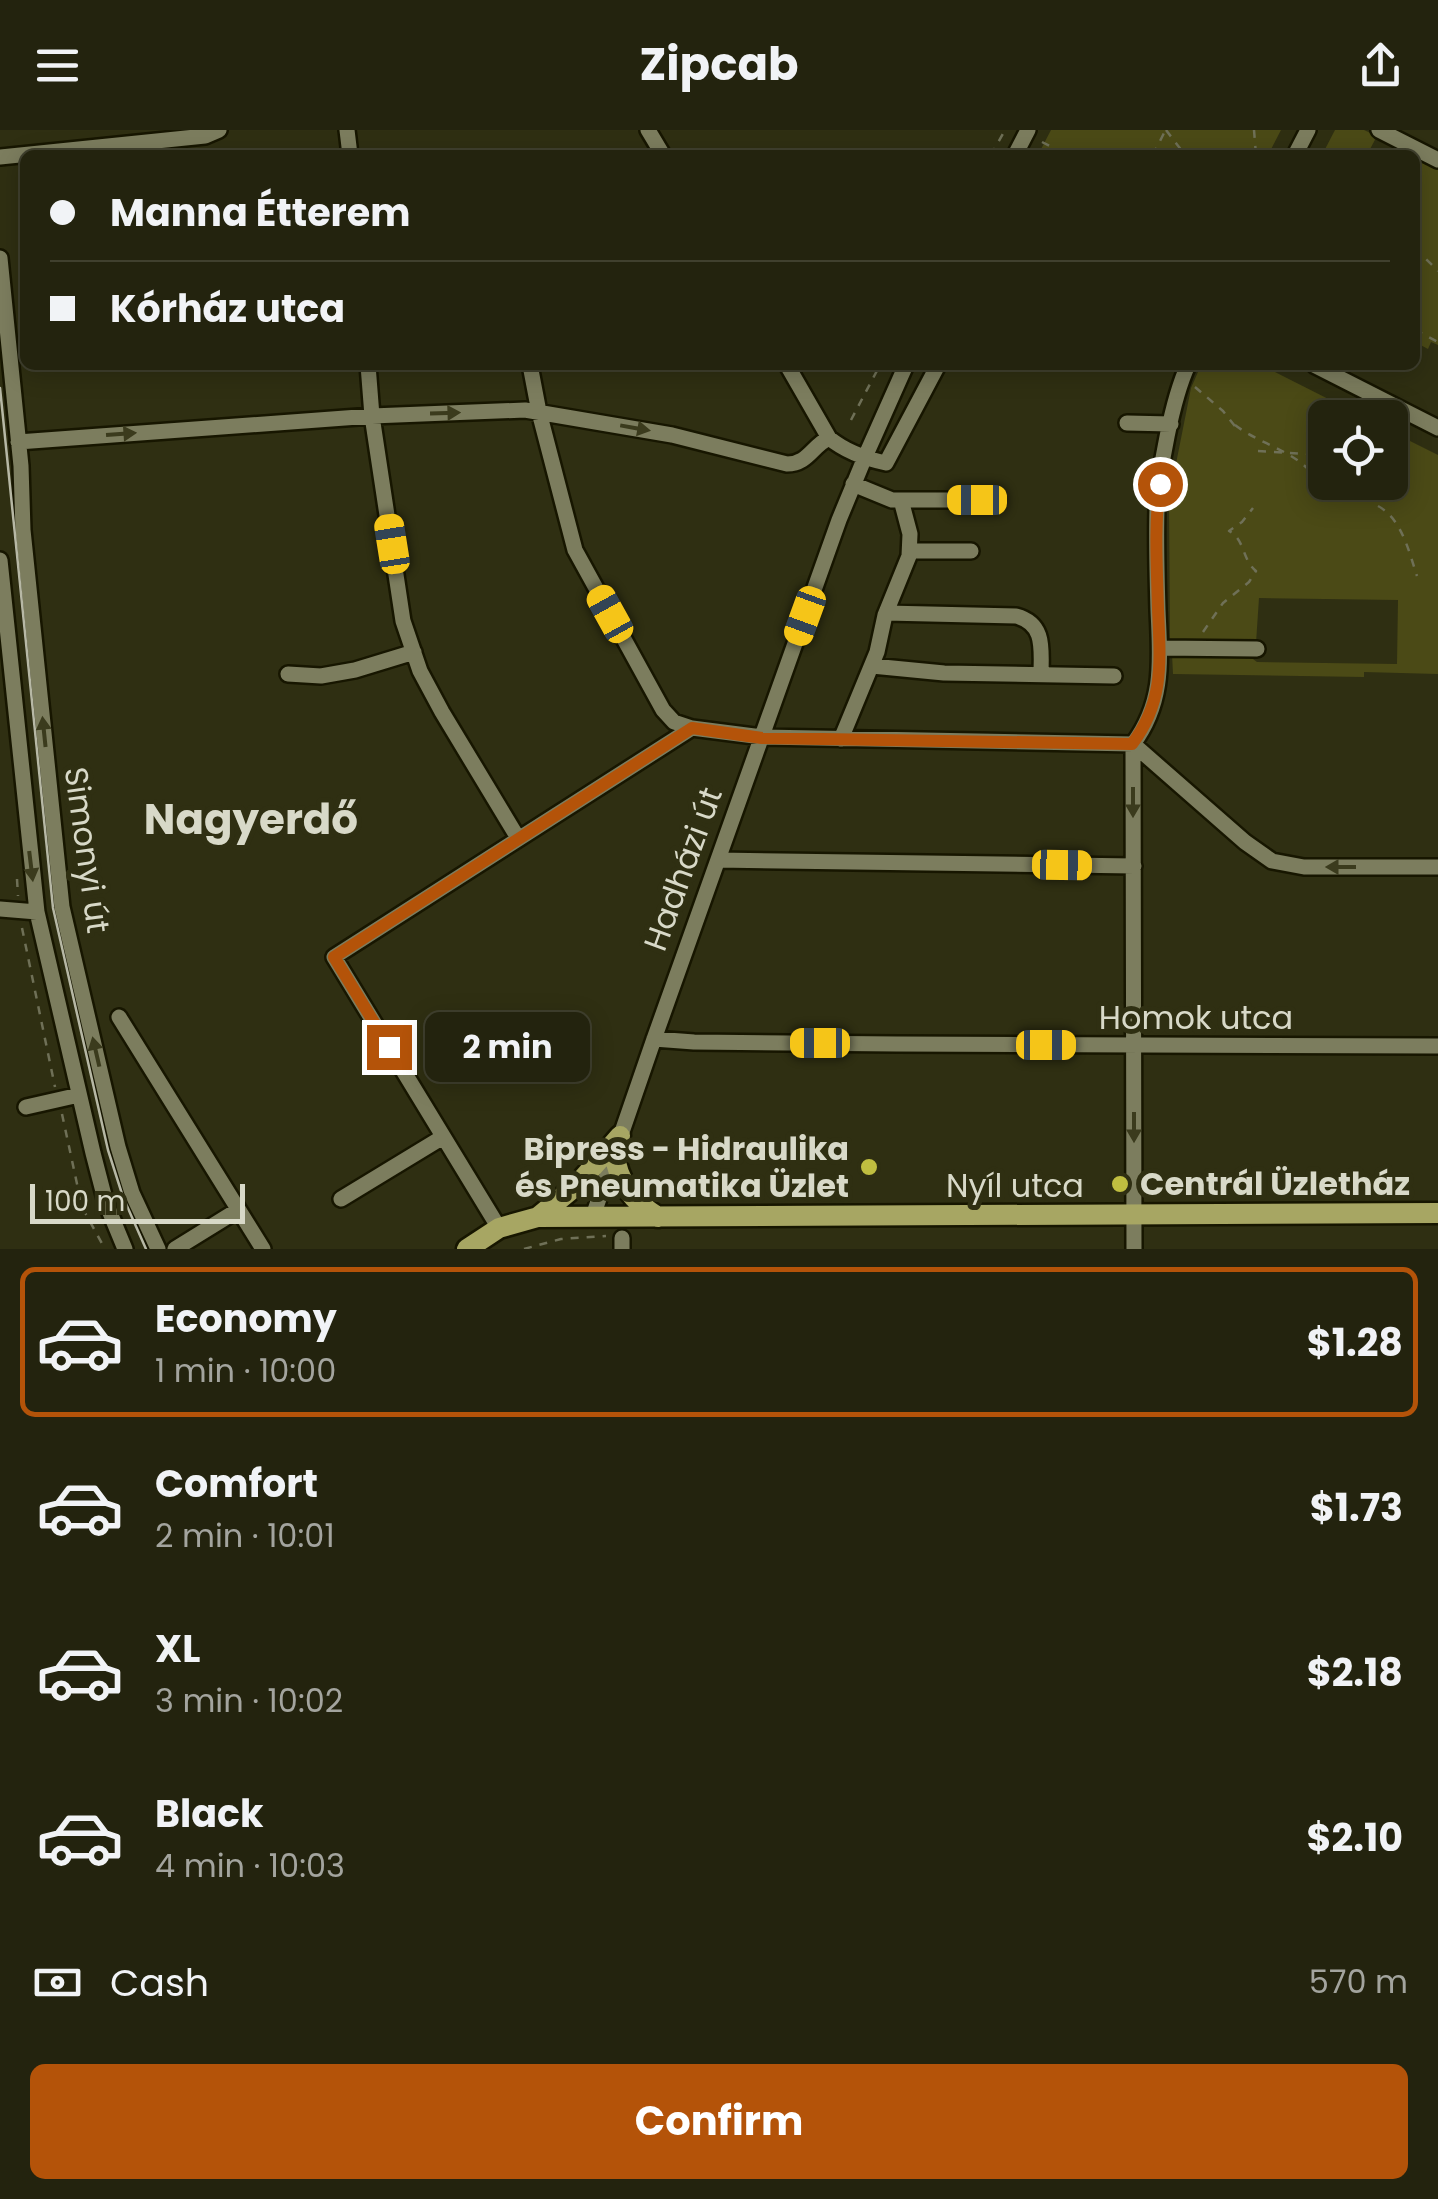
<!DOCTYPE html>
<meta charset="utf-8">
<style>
body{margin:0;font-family:Poppins,sans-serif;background:#2b2b17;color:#f1f3f6;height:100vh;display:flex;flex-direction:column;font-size:38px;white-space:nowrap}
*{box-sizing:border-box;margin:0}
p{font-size:32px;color:#a3a49e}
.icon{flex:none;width:55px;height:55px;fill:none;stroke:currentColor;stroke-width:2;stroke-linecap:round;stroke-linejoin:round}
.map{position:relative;height:1119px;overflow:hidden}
.side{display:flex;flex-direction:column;background:#23230e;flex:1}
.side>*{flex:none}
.top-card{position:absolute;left:20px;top:20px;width:1400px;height:220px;border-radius:15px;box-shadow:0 5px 25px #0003,0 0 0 2px #40402e;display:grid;align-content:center;height:220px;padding:0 30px;background:#23230e}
.buttons{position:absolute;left:1308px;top:270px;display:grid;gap:20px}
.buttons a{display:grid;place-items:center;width:100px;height:100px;border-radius:15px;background:#23230e;box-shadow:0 5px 25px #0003,0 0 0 2px #40402e;font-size:50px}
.scale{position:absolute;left:30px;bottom:25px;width:215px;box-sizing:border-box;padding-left:10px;border:5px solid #d8d9c8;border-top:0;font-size:28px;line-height:35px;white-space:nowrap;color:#d8d9c8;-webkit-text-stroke:8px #2f2f12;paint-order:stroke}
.end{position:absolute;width:45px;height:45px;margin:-22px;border:12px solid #b45309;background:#fff;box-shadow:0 0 0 5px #fff}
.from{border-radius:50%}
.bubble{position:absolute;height:70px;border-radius:15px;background:#23230e;box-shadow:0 5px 25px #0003,0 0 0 2px #40402e;font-size:32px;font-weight:700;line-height:70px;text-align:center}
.car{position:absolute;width:30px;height:60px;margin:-30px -15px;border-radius:12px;box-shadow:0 0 8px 2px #0007;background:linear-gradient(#f5c518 24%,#345 0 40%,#f5c518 0 76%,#345 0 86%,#f5c518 0)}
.top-card b{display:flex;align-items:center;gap:35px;height:95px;font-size:38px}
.top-card b+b{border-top:2px solid #40402e}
.top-card i{width:25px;height:25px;background:#f1f3f6}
ul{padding:18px 0 0;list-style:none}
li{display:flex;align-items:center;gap:30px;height:150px;margin:0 20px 15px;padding:0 10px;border:5px solid transparent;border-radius:15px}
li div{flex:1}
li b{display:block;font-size:38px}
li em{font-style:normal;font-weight:700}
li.on{border-color:#b45309}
li>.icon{width:90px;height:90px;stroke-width:1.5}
.pay{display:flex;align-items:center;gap:25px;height:110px;padding:0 30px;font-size:38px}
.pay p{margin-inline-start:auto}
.button{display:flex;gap:20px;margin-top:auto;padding:20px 30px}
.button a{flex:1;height:115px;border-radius:15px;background:#b45309;color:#fff;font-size:40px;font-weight:700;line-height:115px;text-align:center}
header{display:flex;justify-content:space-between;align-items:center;height:130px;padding:0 30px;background:#23230e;font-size:45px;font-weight:700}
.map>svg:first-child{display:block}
.green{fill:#4b4a16}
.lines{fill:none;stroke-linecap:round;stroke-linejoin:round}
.minor-casing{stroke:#171600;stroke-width:20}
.major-casing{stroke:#171600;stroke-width:25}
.path{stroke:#6f7057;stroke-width:2.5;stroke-dasharray:8 8;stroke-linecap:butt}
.minor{stroke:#7c7d5e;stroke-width:15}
.major{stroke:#a7a663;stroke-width:20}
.tram{stroke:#b7b8a5;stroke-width:2.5}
.oneway{fill:#3b3b1d}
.route{stroke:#b45309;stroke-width:12}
.poi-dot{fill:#c0be40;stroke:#2f2f12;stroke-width:4}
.labels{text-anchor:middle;stroke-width:10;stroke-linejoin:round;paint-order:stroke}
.street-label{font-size:32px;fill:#d8d9c8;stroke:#2f2f12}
.poi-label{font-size:32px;font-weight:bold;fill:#d8d9c8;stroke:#2f2f12;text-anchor:end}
.district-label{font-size:42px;font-weight:bold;fill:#d8d9c8;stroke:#2f2f12}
</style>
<header><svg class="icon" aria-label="menu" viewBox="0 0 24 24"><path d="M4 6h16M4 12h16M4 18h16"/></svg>Zipcab<svg class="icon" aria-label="share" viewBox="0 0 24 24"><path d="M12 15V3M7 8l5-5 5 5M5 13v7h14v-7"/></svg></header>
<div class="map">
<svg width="1438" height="1119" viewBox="0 0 1438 1119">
<rect width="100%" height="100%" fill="#2f2f12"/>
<!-- green -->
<path class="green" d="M1051 0H1281L1268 25H1038Z
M1335 0H1364L1377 6 1369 21 1371 22 1370 25H1322Z
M1415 26 1438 34V215L1431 212 1428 219 1415 212Z
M1201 235H1261L1364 287 1325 288V352H1390V301L1438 325V544L1364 542V547L1173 544 1172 524 1248 523 1249 526 1257 532 1397 534 1398 470 1259 468 1256 513 1170 512 1169 369 1191 258Z"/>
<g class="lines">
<!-- minor casing -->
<g class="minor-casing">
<path id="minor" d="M347 0 350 25
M648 0 663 25
M1379 0 1438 30
M1015 25 1028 0
M1295 25 1308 0
M0 27 205 6 219 0
M0 128 21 336 23 400 62 777 118 1017 132 1063 158 1119
M368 235 372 286 403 491 420 541 442 582 518 708
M530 235 539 282 575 420 663 580 674 592 692 598
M787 235 829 308C845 321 867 329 886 333L938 235
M1314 235 1438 298
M1127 293 1171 294
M18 312 372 286 525 280 672 305 787 334C808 334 812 316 829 308
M853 354 892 370H977
M910 421H971
M0 430 37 782 93 1023 106 1073 125 1119
M886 483 1016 486C1046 494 1041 520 1041 545
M1161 518 1257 519
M872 536 944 543 1114 546
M288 544 321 546 355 540 414 522
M841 609 877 522 885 485 909 426 910 404 901 370
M718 730 1134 736
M0 779 37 782
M119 887 263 1119
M654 909 694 912 897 914 1438 916
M26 977 79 965
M341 1069 443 1007
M593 1086 654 909 839 390 865 327 906 235
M499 1098 334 827 692 598 762 607 1133 614 1245 712 1272 731 1304 737H1438
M622 1108V1119
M175 1119 238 1080
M1134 1119 1133 614C1165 571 1160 529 1158 480 1157 446 1156 412 1157 379 1159 340 1172 270 1188 235"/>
</g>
<!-- major casing -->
<g class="major-casing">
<path id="major" d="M614 1022C618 1052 632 1071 658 1087
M538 1087 577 1055 620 1006
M467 1119 499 1098 538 1087 1438 1083"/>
</g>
<!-- path -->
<path class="path" d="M1166 0 1185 25
M1254 0 1256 25
M1042 12 1067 25
M991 25 1005 0
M1153 25 1165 1
M1415 118 1438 141
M1415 200 1438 212
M1195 257 1223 281 1238 300
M851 290 880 235
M1235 295C1262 316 1300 321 1319 353
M1258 321 1325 325
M1378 376C1402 389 1409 422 1417 446
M1203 502 1223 473 1249 452 1256 441C1242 430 1245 409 1229 401L1242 392 1253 378
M17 749 18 766
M22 798 55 957
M62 984 82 1077 105 1119
M524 1119 561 1109 606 1106"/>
<!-- minor -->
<use href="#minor" class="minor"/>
<!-- major -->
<use href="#major" class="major"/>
<!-- tram -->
<path class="tram" d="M0 258 53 778 108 1020 123 1067 146 1119"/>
</g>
<!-- one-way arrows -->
<defs><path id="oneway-solid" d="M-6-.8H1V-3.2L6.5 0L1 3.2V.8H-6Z" transform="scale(2.5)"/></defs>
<g class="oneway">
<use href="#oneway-solid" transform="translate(445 283) rotate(-2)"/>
<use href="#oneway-solid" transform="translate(635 298) rotate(10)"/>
<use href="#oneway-solid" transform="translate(121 304) rotate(-4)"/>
<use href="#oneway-solid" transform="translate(44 602) rotate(-96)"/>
<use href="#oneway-solid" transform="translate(1133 672) rotate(90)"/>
<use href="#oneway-solid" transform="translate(31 736) rotate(83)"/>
<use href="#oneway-solid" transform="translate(1341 737) rotate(180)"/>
<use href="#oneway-solid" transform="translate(96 922) rotate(-103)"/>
<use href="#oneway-solid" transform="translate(1134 997) rotate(90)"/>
</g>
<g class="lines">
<!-- route -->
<path class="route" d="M389 917 334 827 692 598 762 608 1132 614C1165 571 1160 529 1158 479 1157 438 1154 395 1160 354"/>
</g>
<!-- markers -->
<g class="poi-dot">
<circle cx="869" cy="1037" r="10"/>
<circle cx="1120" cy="1054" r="10"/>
</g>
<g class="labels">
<!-- street labels -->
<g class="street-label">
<text transform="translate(87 720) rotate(82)" y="11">Simonyi út</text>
<text transform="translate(683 739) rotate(-70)" y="11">Hadházi út</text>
<text x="1196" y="899">Homok utca</text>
<text x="1015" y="1067">Nyíl utca</text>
</g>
<!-- poi labels -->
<g class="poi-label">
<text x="849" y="1030">Bipress - Hidraulika<tspan x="849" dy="37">és Pneumatika Üzlet</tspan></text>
<text x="1140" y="1065" text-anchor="start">Centrál Üzletház</text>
</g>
<!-- district labels -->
<g class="district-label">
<text x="251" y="704">Nagyerdő</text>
</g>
</g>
</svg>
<div class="buttons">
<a><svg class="icon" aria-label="locate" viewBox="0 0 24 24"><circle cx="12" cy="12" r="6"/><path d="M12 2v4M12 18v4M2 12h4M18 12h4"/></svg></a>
</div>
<div class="scale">100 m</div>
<i class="end from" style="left:1160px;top:354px"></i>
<i class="end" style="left:389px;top:917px"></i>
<div class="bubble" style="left:425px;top:882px;width:165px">2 min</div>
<i class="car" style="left:977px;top:370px;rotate:270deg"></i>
<i class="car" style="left:392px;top:414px;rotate:351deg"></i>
<i class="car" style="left:610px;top:484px;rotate:331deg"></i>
<i class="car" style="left:805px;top:486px;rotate:200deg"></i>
<i class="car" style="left:1062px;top:735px;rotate:91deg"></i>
<i class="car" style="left:820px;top:913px;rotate:270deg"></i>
<i class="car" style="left:1046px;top:915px;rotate:90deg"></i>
<div class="top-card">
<b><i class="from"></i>Manna Étterem</b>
<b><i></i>Kórház utca</b>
</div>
</div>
<section class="side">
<ul>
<li class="on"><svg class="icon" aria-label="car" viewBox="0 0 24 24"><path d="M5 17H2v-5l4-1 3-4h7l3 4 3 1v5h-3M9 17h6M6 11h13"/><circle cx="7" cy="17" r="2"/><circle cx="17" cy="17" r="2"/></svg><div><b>Economy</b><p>1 min · 10:00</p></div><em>$1.28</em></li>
<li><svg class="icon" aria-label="car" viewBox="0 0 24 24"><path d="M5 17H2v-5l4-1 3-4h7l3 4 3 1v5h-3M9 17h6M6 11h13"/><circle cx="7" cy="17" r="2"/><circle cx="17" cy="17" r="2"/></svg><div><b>Comfort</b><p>2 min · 10:01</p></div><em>$1.73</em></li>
<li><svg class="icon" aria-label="car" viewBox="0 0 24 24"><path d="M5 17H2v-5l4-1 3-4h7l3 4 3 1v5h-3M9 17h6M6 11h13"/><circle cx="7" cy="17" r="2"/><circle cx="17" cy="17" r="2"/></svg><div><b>XL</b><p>3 min · 10:02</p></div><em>$2.18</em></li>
<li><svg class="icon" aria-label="car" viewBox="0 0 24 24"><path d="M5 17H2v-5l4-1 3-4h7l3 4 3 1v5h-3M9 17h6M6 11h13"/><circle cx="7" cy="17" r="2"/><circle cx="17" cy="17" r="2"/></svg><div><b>Black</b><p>4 min · 10:03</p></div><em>$2.10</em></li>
</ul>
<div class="pay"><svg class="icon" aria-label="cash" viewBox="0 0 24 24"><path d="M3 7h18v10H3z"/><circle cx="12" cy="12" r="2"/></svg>Cash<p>570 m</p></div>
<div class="button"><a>Confirm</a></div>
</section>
